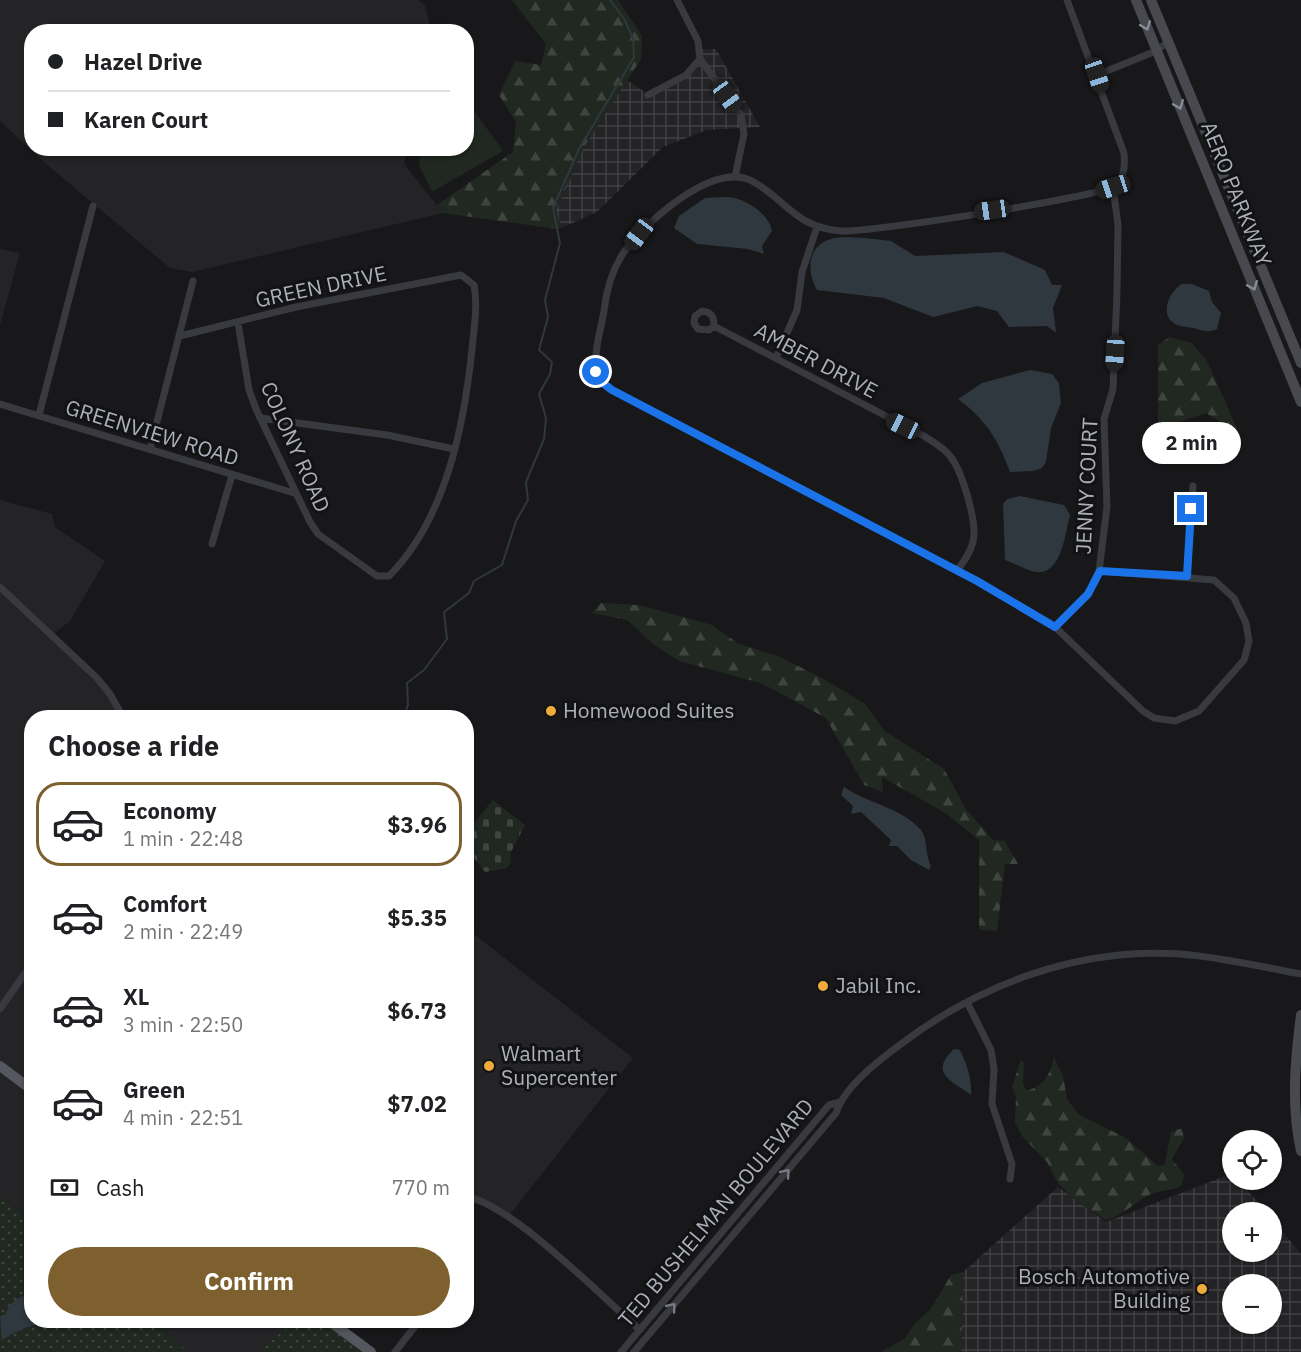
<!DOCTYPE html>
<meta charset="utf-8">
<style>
body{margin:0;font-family:"IBM Plex Sans",sans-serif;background:#f6f6f6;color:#202124;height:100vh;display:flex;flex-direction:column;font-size:22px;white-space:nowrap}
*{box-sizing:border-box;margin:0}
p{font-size:20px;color:#757577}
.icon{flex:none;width:33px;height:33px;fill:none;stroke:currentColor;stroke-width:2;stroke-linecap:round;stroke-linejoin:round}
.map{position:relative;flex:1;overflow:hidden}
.details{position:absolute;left:24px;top:710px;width:450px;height:618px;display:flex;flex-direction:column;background:#fff;border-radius:24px;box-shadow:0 2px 4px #0004}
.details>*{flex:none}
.guide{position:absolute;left:24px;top:24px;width:450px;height:132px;border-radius:24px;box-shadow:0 2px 4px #0004;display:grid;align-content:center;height:132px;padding:0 24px;background:#fff}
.controls{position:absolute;left:1222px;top:1130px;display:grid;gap:12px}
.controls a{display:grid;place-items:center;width:60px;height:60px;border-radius:50%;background:#fff;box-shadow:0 2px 4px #0004;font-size:30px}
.end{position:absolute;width:27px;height:27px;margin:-14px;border:8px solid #1a73e8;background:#fff;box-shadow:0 0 0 3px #fff}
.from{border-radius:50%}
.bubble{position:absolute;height:42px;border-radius:21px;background:#fff;box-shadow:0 2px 4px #0004;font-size:20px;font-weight:700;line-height:42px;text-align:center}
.car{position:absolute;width:18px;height:36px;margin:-18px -9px;border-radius:8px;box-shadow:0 0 4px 2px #0007;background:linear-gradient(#222 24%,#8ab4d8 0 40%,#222 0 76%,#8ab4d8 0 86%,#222 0)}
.guide b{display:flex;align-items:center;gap:21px;height:57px;font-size:22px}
.guide b+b{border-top:2px solid #e0e0e0}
.guide i{width:15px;height:15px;background:#202124}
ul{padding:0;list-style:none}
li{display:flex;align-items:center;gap:18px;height:84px;margin:0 12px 9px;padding:0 12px;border:3px solid transparent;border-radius:24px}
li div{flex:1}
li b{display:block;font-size:22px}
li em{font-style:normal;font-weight:700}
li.current{border-color:#7d602e}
li>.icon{width:54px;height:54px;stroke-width:1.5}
h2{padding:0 24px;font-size:27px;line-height:72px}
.pay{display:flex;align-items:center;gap:15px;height:66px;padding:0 24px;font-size:22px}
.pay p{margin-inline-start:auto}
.primary-button{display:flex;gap:12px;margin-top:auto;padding:12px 24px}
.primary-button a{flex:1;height:69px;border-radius:36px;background:#7d602e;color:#fff;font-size:24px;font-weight:700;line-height:69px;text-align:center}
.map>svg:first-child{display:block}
.built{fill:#242427}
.industrial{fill:url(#industrial-grid);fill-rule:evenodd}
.grass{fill:url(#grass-dots)}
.forest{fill:url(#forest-firs)}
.cemetery{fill:url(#cemetery-stones)}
.pitch{fill:#202821}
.water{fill:#2e383e}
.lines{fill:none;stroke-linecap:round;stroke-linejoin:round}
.stream{stroke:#2e383e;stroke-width:2}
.minor{stroke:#393a3f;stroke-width:7}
.secondary{stroke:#47494f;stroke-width:10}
.primary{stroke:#55575e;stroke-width:10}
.oneway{stroke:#888c95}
.oneway2{stroke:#787b83}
.route{stroke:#1a73e8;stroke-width:8}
.poi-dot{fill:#efac3b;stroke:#131315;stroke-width:2}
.labels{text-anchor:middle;stroke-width:6;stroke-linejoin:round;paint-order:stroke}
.street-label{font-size:21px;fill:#abb0ba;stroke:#131315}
.poi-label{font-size:21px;fill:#abb0ba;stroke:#131315;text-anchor:start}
</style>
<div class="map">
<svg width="1301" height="1352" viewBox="0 0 1301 1352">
<defs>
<pattern id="industrial-grid" width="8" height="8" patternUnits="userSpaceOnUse" patternTransform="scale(1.5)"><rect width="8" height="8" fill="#242427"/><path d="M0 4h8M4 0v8" fill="none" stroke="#414144"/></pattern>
<pattern id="grass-dots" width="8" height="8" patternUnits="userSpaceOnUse" patternTransform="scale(1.5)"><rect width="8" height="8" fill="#202821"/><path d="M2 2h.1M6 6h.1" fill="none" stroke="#3e453f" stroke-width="1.8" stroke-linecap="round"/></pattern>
<pattern id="forest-firs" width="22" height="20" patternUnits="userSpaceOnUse" patternTransform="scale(1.5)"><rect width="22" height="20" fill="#202821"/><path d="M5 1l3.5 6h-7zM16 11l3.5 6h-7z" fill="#3e453f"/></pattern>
<pattern id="cemetery-stones" width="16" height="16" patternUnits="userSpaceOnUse" patternTransform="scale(1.5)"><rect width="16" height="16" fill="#202821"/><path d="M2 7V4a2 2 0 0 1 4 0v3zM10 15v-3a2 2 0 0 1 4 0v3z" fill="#3e453f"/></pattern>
</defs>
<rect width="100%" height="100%" fill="#18181a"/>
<!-- built -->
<path class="built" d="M0 0H418L425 5 431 31 32 32V148L407 149 404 164 443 213 192 272 170 268 45 163 0 121Z
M0 249 20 253 0 325Z
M0 500 52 514 55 527 105 561 70 621 52 635 97 678 123 717H32L31 1221 0 1195Z
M466 928 633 1058 508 1217 467 1197Z
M150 1320H297L257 1352H189Z"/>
<!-- industrial -->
<path class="industrial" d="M700 49H716L760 127 707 130 663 147 597 212 561 228 556 210 584 147 627 80 649 95 693 71Z
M1233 1173V1179H1238L1266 1212H1233V1251H1272V1219L1301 1254V1352H962L963 1272 1058 1187 1106 1222ZM1233 1284H1272V1323H1233Z"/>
<!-- grass -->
<path class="grass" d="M0 1195 31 1221 32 1320H150L189 1352H0Z
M297 1320H328L371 1352H257Z"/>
<!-- forest -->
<path class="forest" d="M512 0H618L642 36 641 59 584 147 556 210 561 228 557 229 443 213 437 205 513 152 516 122 499 95 515 61 541 65 546 44Z
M1169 337 1192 343 1207 361 1239 433 1206 413 1158 429V345Z
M601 603 639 605 712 625 739 644 778 656 820 677 864 703 885 731 944 769 966 809 993 840 1005 841 1018 864H1005L997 931 979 930V840L947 814 882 777 883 792 864 785 826 718 761 683 679 661 652 643 627 620 592 613Z
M1054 1057 1063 1076 1067 1099 1078 1114 1126 1138 1158 1166 1165 1164 1171 1132 1182 1128 1184 1138 1172 1159 1184 1175 1182 1185C1172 1192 1162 1189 1151 1194 1135 1202 1123 1215 1106 1220L1070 1196 1058 1183 1047 1162 1022 1136 1015 1123 1016 1096 1012 1087 1021 1059 1024 1063 1023 1082 1026 1091C1044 1086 1050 1075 1054 1057Z
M963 1272 962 1352H881L904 1339 916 1322 930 1310 951 1275Z"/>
<!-- cemetery -->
<path class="cemetery" d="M493 800 525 825 510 854 511 863 507 868 485 872 467 849V831Z"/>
<!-- pitch -->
<path class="pitch" d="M467 101 503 151 432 192 419 165 420 149 466 148Z"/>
<!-- water -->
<path class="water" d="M705 198C713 198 726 196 734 198 749 201 770 216 772 231L762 246 764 254 748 249 697 244 674 228 679 216Z
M865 238 891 241 915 256 1004 252 1045 270 1052 285H1062L1053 308 1056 333 1047 326 1009 327 997 311 977 306 933 317 884 298 817 290C807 273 806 246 831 239 841 236 855 238 865 238Z
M1182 284H1192L1209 291 1212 302 1221 313 1217 329C1208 333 1203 331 1194 328 1188 327 1181 327 1175 324 1159 315 1169 291 1182 284Z
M1030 370 1052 374 1059 383 1061 403 1051 428 1046 462 1042 468 1033 471 1010 472C998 439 986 420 958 399L982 383Z
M1020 496 1064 505 1070 515C1065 533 1062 575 1036 572 1026 570 1014 563 1005 560L1003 504 1007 499Z
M844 787C868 804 901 807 921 830 928 839 925 855 931 866L929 870 911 860 897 846H889L891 840 861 812 851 814 853 806 841 795Z
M954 1049 960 1050C967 1065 972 1078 971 1095 950 1080 929 1073 954 1049Z
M22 1296 31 1299 32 1320H41L39 1324 21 1329 2 1340 0 1316 6 1314 9 1305Z"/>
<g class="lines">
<!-- stream -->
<path class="stream" d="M403 717 408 705 407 683 424 670 447 639 444 612 469 593 474 581 502 565 516 521 528 500 526 482 544 439 546 418 539 394 550 374 552 362 539 350 548 317 545 300 560 243 553 208 579 149 634 57 633 38 624 19 610 0"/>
<!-- minor -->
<path class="minor" d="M1067 0 1124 153C1125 165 1125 178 1114 186 1099 197 867 233 841 231 794 227 787 200 752 181 713 160 642 225 622 255 612 271 606 293 604 311 599 341 585 369 612 390L977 581 1055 627 1143 711 1154 718 1175 721 1199 711 1244 660 1249 641 1246 623 1234 598 1214 580 1099 571
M700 59 741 115 744 134 735 177
M1097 75 1156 51 1168 42
M648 95 686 75 700 59 698 41 677 0
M714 326 709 330 698 329 694 323 695 316 702 311C712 312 714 317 714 326L924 436C933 442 943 447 950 456 962 471 978 523 973 542 970 553 964 562 957 570
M180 336 296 307 461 275 474 285C478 305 474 328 472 349 464 426 446 519 389 576H377L318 534 310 522 256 409 249 390 238 323
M776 358 797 310 802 272 817 227
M0 404 294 493
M39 415 93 206
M260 418 387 435 454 449
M150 449 193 281
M212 544 232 475
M1187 576 1193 486
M0 587 97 678 110 694 123 717
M1055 627 1088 595 1099 571 1107 507 1104 419 1113 389 1117 292 1118 225 1113 187
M967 1002 991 1050 994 1069 992 1104 1012 1164 1010 1179
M0 1009 32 963
M466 1197C511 1203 603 1298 640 1330
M395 1352 420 1320
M621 1352 829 1105 840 1102
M634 1352 836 1113C845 1086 878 1061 901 1044 980 984 1079 947 1180 954 1221 957 1261 967 1301 974"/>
<!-- secondary -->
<path class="secondary" d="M1136 0 1301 402
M1151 0 1301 363
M1301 1015C1295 1061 1291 1106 1301 1151"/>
<!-- primary -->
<path class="primary" d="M0 1066 32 1090
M328 1320 371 1352"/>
</g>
<!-- one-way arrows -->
<defs><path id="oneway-chevron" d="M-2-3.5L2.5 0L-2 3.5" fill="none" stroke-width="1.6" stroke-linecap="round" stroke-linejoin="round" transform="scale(1.5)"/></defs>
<g class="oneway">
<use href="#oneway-chevron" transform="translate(1146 26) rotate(69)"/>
<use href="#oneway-chevron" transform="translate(1179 105) rotate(68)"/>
<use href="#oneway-chevron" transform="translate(1253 286) rotate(68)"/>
</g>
<g class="oneway2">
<use href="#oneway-chevron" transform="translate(786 1173) rotate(-50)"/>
<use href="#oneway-chevron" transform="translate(672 1307) rotate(-50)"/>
</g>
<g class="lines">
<!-- route -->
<path class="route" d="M596 372 600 381 612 390 977 581 1055 627 1088 594 1100 571 1187 576 1191 509"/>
</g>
<!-- markers -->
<g class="poi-dot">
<circle cx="551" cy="711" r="6"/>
<circle cx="823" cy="986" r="6"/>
<circle cx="489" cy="1066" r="6"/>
<circle cx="1202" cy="1289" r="6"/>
</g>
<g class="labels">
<!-- street labels -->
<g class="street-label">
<text transform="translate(1236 194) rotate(68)" y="7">AERO PARKWAY</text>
<text transform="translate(321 287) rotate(-12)" y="7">GREEN DRIVE</text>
<text transform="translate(816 361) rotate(28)" y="7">AMBER DRIVE</text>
<text transform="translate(152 433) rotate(17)" y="7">GREENVIEW ROAD</text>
<text transform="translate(295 447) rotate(66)" y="7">COLONY ROAD</text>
<text transform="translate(1087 486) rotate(-87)" y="7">JENNY COURT</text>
<text transform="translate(716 1213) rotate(-50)" y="7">TED BUSHELMAN BOULEVARD</text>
</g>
<!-- poi labels -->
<g class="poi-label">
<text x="563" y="718">Homewood Suites</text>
<text x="835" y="993">Jabil Inc.</text>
<text x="501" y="1061">Walmart<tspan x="501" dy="24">Supercenter</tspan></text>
<text x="1190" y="1284" text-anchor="end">Bosch Automotive<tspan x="1190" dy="24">Building</tspan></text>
</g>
</g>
</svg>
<div class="controls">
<a><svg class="icon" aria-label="locate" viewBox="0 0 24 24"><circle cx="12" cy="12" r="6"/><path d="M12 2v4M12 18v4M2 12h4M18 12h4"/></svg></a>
<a>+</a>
<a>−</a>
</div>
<i class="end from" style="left:596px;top:372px"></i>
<i class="end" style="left:1191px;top:509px"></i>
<div class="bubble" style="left:1142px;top:422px;width:99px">2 min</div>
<i class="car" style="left:1097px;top:75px;rotate:161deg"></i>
<i class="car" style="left:727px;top:96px;rotate:144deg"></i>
<i class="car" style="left:1113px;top:187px;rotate:252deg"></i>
<i class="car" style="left:992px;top:210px;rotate:262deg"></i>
<i class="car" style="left:639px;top:234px;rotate:217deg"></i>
<i class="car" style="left:1115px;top:353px;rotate:184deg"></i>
<i class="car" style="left:903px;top:426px;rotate:296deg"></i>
<div class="guide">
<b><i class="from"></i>Hazel Drive</b>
<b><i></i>Karen Court</b>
</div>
<section class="details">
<h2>Choose a ride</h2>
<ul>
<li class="current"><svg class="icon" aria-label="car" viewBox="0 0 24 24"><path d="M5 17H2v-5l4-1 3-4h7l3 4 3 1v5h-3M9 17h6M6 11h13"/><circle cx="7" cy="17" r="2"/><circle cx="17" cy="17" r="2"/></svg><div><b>Economy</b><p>1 min · 22:48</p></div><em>$3.96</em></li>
<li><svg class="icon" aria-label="car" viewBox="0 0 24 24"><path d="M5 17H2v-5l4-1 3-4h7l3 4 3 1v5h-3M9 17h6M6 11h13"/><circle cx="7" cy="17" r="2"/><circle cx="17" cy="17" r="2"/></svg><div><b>Comfort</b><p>2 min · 22:49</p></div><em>$5.35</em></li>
<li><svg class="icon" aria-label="car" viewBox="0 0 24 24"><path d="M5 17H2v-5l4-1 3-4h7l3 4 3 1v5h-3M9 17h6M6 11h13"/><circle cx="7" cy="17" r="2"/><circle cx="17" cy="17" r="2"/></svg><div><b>XL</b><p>3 min · 22:50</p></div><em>$6.73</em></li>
<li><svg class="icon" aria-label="car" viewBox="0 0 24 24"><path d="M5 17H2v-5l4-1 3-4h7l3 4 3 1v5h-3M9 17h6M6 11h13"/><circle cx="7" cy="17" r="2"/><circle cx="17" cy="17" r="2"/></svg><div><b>Green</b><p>4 min · 22:51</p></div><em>$7.02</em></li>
</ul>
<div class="pay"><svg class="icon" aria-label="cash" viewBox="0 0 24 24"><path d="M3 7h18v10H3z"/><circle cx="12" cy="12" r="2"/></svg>Cash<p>770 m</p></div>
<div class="primary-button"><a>Confirm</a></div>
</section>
</div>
